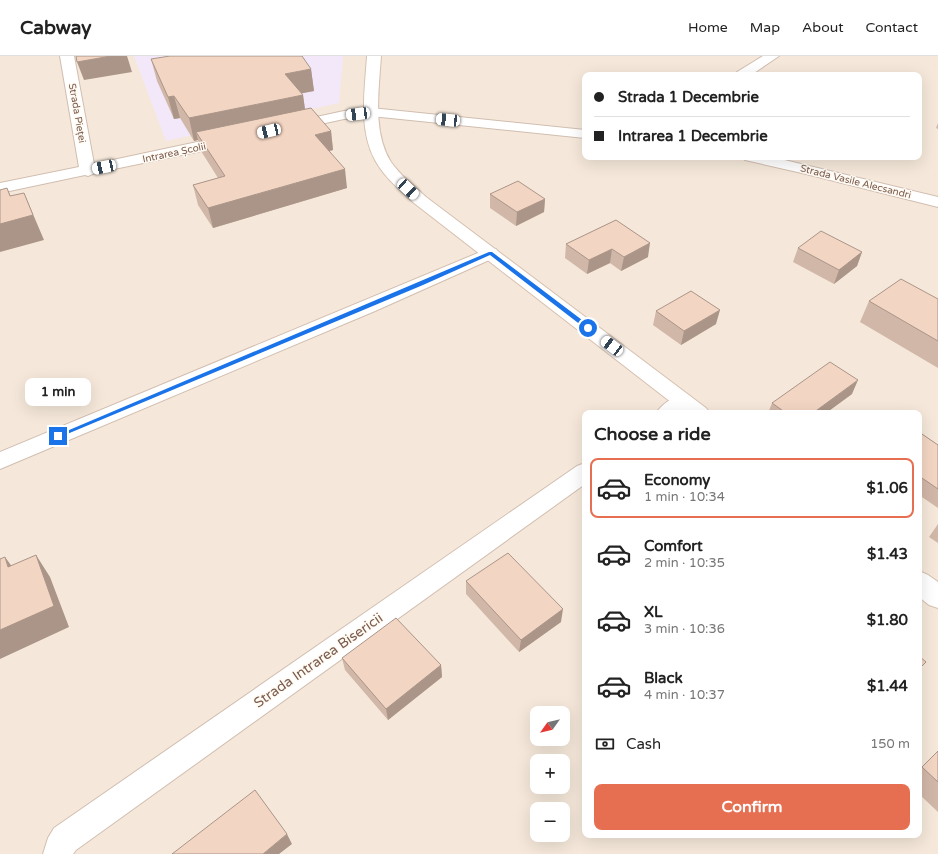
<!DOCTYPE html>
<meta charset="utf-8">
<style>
body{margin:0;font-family:"Varela Round",sans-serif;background:#f6f6f6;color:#222;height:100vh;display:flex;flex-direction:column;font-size:15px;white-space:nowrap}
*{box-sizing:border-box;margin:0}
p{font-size:13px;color:#767676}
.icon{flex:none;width:22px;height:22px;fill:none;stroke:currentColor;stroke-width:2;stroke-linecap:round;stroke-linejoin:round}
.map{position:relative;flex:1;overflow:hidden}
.panel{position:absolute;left:582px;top:354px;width:340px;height:428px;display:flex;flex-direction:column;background:#fff;border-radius:8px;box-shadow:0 4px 16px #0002}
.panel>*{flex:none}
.banner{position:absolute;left:582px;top:16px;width:340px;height:88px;border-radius:8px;box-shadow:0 4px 16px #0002;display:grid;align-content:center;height:88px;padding:0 12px;background:#fff}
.needle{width:26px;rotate:236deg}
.tools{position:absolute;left:530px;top:650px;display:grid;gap:8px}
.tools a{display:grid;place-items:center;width:40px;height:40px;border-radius:8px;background:#fff;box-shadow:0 4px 16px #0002;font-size:20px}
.end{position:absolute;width:18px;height:18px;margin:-9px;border:5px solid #1a73e8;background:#fff;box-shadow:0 0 0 2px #fff}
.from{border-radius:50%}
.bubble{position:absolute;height:28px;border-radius:8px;background:#fff;box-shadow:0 4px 16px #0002;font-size:13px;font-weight:700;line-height:28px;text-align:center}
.car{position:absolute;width:12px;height:24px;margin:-12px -6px;border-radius:5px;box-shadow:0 0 3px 1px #0007;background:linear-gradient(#fff 24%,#345 0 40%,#fff 0 76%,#345 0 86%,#fff 0)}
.banner b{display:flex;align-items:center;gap:14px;height:38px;font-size:15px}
.banner b+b{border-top:1px solid #e0e0e0}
.banner i{width:10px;height:10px;background:#222}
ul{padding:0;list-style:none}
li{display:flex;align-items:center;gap:12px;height:60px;margin:0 8px 6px;padding:0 4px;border:2px solid transparent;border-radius:8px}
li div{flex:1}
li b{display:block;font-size:15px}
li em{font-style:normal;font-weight:700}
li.active{border-color:#e76f51}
li>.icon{width:36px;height:36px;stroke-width:1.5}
h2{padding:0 12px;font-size:18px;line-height:48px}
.pay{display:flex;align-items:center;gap:10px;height:44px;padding:0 12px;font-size:15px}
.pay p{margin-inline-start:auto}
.action{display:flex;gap:8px;margin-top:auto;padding:8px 12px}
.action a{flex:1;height:46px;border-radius:8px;background:#e76f51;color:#fff;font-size:16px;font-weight:700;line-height:46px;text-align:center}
header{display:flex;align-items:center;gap:24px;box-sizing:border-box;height:56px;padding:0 20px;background:#fff;border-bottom:1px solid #e0e0e0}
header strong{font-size:19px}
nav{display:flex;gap:22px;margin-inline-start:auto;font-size:14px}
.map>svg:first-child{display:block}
.residential{fill:#f5e8da;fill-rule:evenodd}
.education{fill:#f3e8fa}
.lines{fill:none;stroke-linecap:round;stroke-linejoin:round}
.minor-casing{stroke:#d1beb0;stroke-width:2}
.secondary-casing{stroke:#d6c0b0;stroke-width:2}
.minor{fill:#fff;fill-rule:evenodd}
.secondary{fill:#fff;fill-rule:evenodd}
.wall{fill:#d1b7a8}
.shaded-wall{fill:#aa9588}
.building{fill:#f3d5c3;stroke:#aa9588}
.route{fill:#1a73e8}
.labels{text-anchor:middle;stroke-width:3;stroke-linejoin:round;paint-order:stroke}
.far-street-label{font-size:10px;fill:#7a5c4d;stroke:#fffaf3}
.near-street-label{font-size:14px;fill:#7a5c4d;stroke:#fffaf3}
</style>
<header>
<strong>Cabway</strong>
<nav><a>Home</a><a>Map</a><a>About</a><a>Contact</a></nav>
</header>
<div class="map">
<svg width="938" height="798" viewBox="0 0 938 798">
<rect width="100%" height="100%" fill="#fdf6ec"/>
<!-- residential -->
<path class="residential" d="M0 0H938V798H0ZM585 19H919V101H585ZM585 357H919V779H585ZM537 657H563V683H537ZM537 705H563V731H537ZM537 753H563V779H537Z"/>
<!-- education -->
<path class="education" d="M134 0H343L339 47 166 85Z"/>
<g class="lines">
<!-- minor casing -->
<g class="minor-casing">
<path id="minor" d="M60 0H74L94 108 230 79 235 81 238 84 235 87 230 89 95 117 88 120 85 119 0 137V127L79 111Z
M763 0H779L751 19H735L737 16Z
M371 52 585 74V82L371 60 344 63 293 74 288 73 286 70 288 67 293 66 344 55Z
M742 101H772L938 141V151L802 117 745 104Z
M490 192 496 193 499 197 496 201 375 255 0 413V396Z
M683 338 690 340 693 345C684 361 672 357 656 357 662 348 673 341 683 338Z
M585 407V428L76 794 73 798H43L48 782 54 772 577 410Z"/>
</g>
<!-- secondary casing -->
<g class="secondary-casing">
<path id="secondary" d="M367 0H381C379 33 372 76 391 106 400 119 414 130 426 141L706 352 710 357H685L414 147C400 134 384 121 375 104 358 73 365 33 367 0Z
M919 515 928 519 938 526V552L929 549 919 541Z"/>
</g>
<!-- minor -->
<use href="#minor" class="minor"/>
<!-- secondary -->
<use href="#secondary" class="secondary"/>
</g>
<!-- wall -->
<path class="wall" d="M151 3 311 13 314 35 301 37 303 39 305 53 331 75 333 94 329 95 347 132 213 172 198 149 193 129 218 122 201 95 198 84 194 85 180 62 174 63 157 25Z
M938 67V73L936 72Z
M490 138 545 143 544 156 516 170 490 152Z
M616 164 648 201 621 215 610 207 587 218 565 202 566 188Z
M798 192 862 196 857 210 834 228 793 206Z
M938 243V312L860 266 869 245Z
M656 255 716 268 681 289 653 269Z
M852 338 826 357H768L772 347Z
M919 376 938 389V452L919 439Z
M938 468V487L929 481Z
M466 525 561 566 519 596 466 538Z
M342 602 441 609 442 621 388 664 345 614Z
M938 695V756L919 738V714Z"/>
<!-- shaded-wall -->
<path class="shaded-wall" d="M111 0H127L132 16 84 24 77 6Z
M311 13 314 35 288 40 285 18Z
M303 39 306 61 196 76 198 84 194 85 189 62Z
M174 40 180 62 174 63 168 41Z
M331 75 333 94 318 98 315 79Z
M345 113 347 132 213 172 208 152Z
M7 132 18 157 24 137 44 184 0 196V168L10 140Z
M545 143 544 156 516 170 517 156Z
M650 187 648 201 621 215 624 201Z
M612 193 610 207 587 218 589 204Z
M862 196 857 210 834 228 839 214Z
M720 254 716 268 681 289 684 275Z
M858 324 852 338 826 357H813Z
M36 499 50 521 69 571 0 603V574Z
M5 501 21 523 8 511Z
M563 553 561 566 519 596 521 584Z
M441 609 442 621 388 664 386 653Z
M287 778 292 788 279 798H263Z"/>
<!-- building -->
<path class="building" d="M76 0H111L77 6Z
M170 0H302L311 13 285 18 303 39 189 62 174 40 168 41 151 3Z
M311 52 331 75 315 79 345 113 208 152 193 129 225 120 196 76Z
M518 125 545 143 517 156 490 138Z
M7 132 10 140 24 137 33 159 0 168V134Z
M616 164 650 187 624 201 612 193 589 204 566 188Z
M821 175 862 196 839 214 798 192Z
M901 223 938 243V285L869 245Z
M691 235 720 254 684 275 656 255Z
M830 306 858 324 813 357H786L772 347Z
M919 376 938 389V433L919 420Z
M508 497 563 553 521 584 466 525Z
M36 499 54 550 0 574V503L5 501 8 511Z
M396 562 441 609 386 653 342 602Z
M919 600 926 606 919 613Z
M938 695V726L922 711Z
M255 734 287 778 263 798H172Z"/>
<!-- route -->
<path class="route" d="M489 196H492L590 270V273H586L490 199 423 229 60 381 58 382 55 380Z"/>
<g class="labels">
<!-- far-street labels -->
<g class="far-street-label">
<text transform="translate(78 57) rotate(80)" y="4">Strada Pieței</text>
<text transform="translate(174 96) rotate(-12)" y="4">Intrarea Școlii</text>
<text transform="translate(856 125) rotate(14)" y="4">Strada Vasile Alecsandri</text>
</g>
<!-- near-street labels -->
<g class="near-street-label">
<text transform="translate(318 604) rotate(-35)" y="5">Strada Intrarea Bisericii</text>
</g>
</g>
</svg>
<div class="tools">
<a><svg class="needle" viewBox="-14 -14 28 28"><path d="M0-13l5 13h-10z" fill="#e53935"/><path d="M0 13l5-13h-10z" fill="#767676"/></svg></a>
<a>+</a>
<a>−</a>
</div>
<i class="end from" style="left:588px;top:272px"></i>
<i class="end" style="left:58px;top:380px"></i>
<div class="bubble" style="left:25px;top:322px;width:66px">1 min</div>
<i class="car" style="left:358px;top:58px;rotate:263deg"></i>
<i class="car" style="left:448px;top:64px;rotate:276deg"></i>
<i class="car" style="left:269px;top:75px;rotate:257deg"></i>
<i class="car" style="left:104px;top:111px;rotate:258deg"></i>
<i class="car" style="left:408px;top:133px;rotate:133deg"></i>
<i class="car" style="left:612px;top:290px;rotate:307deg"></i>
<div class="banner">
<b><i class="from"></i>Strada 1 Decembrie</b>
<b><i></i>Intrarea 1 Decembrie</b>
</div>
<section class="panel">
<h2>Choose a ride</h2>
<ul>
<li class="active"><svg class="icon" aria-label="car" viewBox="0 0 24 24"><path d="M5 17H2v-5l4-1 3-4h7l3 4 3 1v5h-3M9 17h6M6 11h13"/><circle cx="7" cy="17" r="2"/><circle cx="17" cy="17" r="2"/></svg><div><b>Economy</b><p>1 min · 10:34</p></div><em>$1.06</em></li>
<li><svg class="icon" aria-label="car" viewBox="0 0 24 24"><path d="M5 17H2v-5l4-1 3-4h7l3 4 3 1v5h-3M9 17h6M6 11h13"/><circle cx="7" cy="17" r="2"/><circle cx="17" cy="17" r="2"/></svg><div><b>Comfort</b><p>2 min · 10:35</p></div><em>$1.43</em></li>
<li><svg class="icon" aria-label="car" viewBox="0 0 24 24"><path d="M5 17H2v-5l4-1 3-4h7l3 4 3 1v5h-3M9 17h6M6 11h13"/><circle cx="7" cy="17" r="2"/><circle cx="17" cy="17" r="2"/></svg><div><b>XL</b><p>3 min · 10:36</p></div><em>$1.80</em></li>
<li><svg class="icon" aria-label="car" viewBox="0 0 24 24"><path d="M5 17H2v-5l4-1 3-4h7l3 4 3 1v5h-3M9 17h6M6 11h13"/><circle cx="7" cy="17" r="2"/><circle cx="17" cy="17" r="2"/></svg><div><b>Black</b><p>4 min · 10:37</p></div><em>$1.44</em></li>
</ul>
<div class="pay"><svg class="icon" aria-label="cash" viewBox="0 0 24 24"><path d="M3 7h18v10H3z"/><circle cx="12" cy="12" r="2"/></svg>Cash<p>150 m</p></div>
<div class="action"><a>Confirm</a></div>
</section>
</div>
